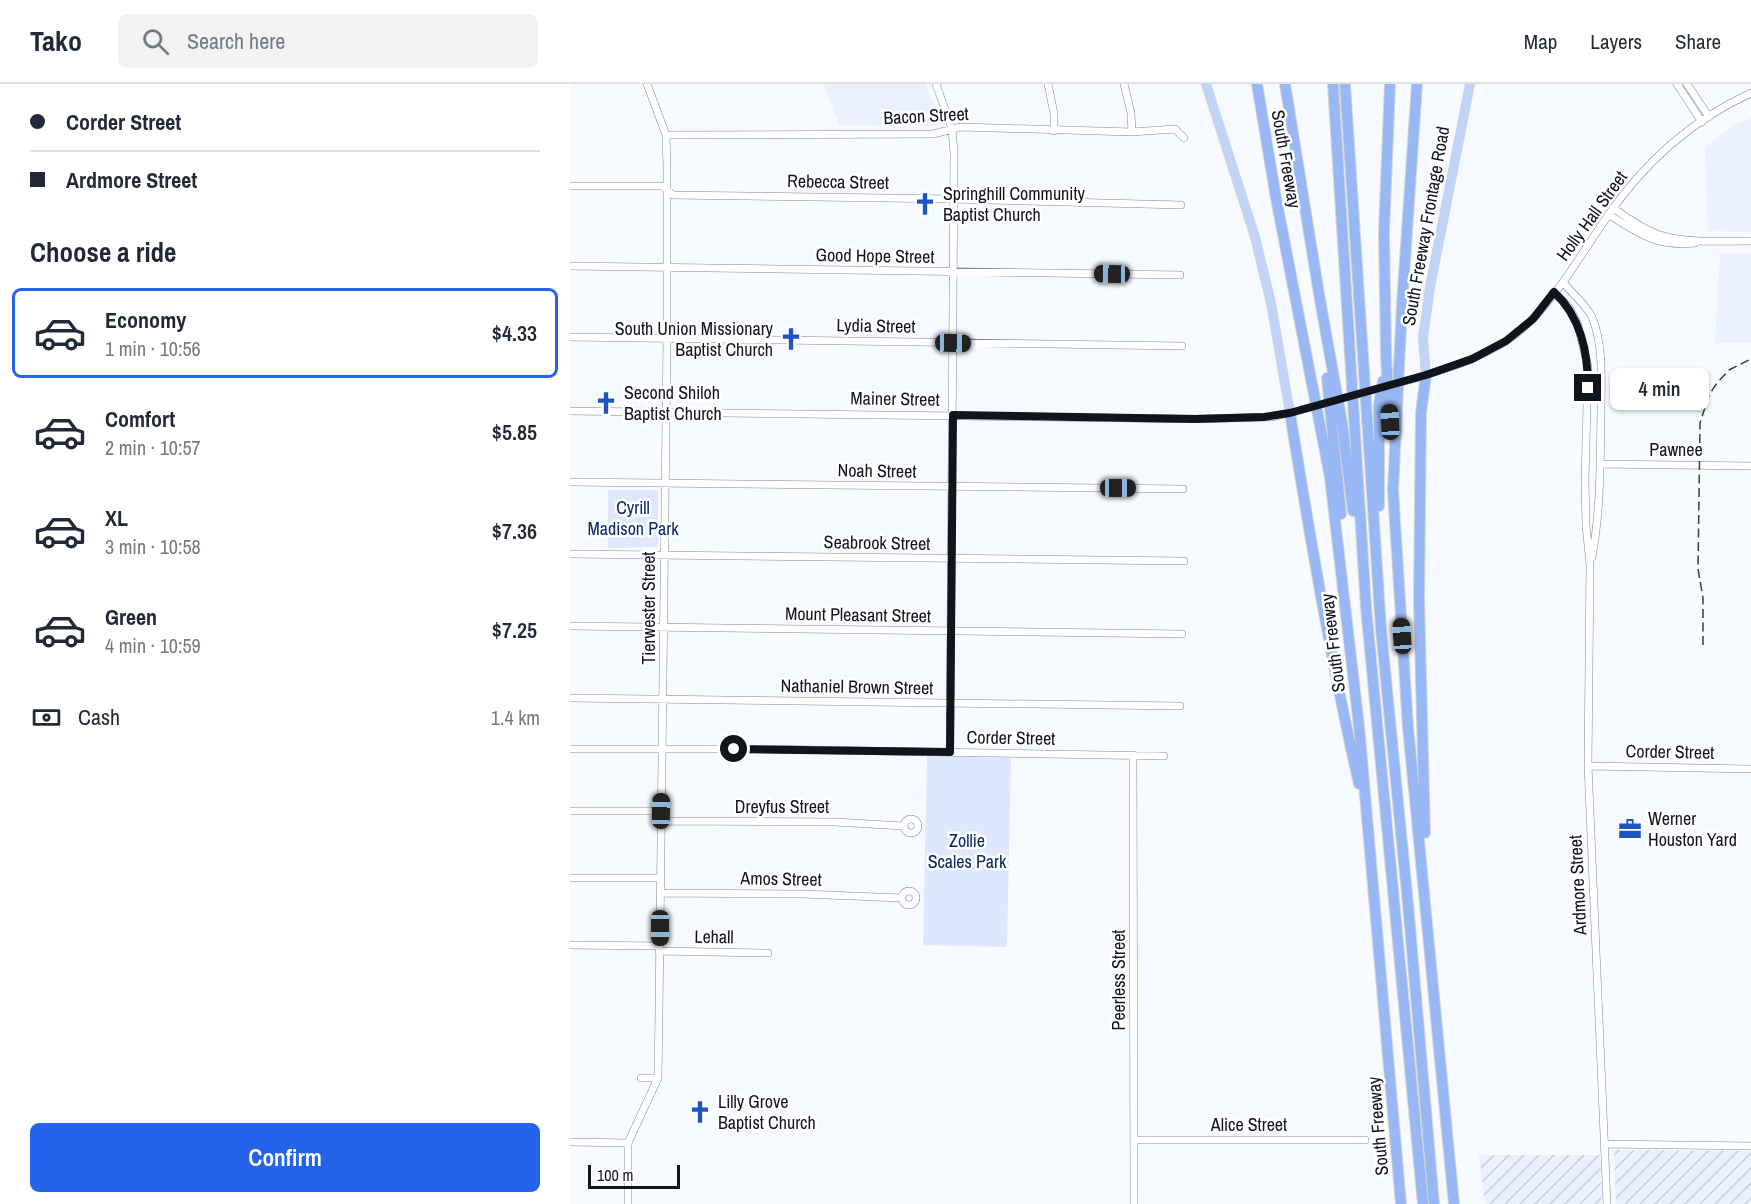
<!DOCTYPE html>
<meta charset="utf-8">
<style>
body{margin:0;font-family:"Archivo Narrow",sans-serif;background:#f2f2f3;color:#1f2937;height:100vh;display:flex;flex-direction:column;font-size:22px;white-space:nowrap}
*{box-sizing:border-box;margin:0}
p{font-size:20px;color:#747a83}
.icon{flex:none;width:33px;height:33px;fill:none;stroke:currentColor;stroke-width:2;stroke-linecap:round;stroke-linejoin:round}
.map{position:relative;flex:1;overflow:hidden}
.side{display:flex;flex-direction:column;background:#fff;width:570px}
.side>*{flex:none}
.guide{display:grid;align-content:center;height:132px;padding:0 30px;background:#fff}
.scale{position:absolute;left:18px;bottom:15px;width:92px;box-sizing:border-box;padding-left:6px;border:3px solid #10141d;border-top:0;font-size:16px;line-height:21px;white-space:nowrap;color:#10141d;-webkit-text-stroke:4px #fff;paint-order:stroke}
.end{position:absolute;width:27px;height:27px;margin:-14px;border:8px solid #10141d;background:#fff;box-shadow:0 0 0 3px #fff}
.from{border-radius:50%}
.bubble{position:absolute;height:42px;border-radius:9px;background:#fff;box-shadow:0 2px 4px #0004;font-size:20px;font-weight:600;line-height:42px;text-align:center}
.car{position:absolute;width:18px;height:36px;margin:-18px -9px;border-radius:8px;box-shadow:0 0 4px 2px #0007;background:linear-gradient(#222 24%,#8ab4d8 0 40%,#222 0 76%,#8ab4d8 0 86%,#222 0)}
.guide b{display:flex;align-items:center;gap:21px;height:57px;font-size:22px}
.guide b+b{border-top:2px solid #e0e1e3}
.guide i{width:15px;height:15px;background:#1f2937}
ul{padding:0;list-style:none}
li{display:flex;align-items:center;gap:18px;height:90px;margin:0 12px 9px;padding:0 18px;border:3px solid transparent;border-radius:9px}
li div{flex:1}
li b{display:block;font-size:22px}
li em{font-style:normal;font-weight:600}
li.selected{border-color:#2563eb}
li>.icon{width:54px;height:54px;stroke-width:1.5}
h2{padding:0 30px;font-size:27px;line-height:72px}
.pay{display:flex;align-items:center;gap:15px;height:66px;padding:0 30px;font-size:22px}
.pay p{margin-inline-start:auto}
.action{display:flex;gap:12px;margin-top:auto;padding:12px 30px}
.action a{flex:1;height:69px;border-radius:9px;background:#2563eb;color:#fff;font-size:24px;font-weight:600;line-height:69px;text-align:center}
header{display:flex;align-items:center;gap:36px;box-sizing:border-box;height:84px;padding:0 30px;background:#fff;border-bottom:2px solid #e0e1e3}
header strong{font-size:28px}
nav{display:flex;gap:33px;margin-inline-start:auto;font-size:21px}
.search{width:420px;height:54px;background:#f2f2f3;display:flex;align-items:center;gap:15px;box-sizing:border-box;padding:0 21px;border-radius:9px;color:#747a83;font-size:22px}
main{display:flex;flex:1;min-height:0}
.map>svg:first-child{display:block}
.built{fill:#eaf1fe}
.industrial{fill:url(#industrial-furrows)}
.park{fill:#dde8fc}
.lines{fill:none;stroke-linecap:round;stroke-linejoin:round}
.minor-casing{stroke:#7b889f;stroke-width:8}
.major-casing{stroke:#d4d5d6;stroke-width:10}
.highway-casing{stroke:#d4d5d6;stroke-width:12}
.minor{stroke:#fff;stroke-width:7}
.major{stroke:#c1d4f8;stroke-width:9}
.highway{stroke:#97b8f4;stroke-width:10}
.rail{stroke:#383c44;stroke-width:1.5;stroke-dasharray:9 4.5;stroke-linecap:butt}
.minor-bridge-casing{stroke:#7b889f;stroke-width:8;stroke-linecap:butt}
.minor-bridge{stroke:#fff;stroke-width:7}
.route{stroke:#10141d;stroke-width:8}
.labels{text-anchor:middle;stroke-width:5;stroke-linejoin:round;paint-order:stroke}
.street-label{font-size:18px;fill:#10141d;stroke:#fff}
.poi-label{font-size:18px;fill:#10141d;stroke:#fff;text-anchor:start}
.park-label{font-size:18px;fill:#072868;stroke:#fff}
</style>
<header>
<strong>Tako</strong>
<div class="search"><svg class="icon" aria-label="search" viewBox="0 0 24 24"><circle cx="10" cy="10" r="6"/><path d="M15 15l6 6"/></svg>Search here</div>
<nav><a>Map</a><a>Layers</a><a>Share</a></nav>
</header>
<main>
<section class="side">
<div class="guide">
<b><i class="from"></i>Corder Street</b>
<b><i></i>Ardmore Street</b>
</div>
<h2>Choose a ride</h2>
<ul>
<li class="selected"><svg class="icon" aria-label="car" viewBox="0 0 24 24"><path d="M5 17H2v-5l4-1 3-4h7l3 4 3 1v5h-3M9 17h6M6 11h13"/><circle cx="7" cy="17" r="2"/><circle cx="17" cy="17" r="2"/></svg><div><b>Economy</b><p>1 min · 10:56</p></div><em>$4.33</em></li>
<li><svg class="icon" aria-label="car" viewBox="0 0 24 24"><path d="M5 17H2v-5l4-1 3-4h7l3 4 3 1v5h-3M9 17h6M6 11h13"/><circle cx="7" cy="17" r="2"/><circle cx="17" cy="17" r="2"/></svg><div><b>Comfort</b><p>2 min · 10:57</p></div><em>$5.85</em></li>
<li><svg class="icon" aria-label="car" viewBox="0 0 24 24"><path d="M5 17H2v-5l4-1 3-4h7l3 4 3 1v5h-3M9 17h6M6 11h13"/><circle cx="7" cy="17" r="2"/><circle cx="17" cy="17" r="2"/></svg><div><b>XL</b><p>3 min · 10:58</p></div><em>$7.36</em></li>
<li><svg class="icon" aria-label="car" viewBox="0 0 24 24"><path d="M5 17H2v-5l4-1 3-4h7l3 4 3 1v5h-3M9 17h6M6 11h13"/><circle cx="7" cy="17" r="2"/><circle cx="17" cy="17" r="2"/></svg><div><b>Green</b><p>4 min · 10:59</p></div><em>$7.25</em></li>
</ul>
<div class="pay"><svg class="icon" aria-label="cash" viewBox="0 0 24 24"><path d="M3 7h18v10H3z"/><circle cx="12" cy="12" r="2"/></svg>Cash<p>1.4 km</p></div>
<div class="action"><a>Confirm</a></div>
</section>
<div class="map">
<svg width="1181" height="1120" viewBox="0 0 1181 1120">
<defs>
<pattern id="industrial-furrows" width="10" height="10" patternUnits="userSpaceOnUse" patternTransform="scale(1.5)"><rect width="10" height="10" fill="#eaf1fe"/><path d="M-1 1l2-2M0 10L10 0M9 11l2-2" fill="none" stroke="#c8ced9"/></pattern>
</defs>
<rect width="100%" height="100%" fill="#f6f9fe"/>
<!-- built -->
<path class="built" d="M253 0H356L370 37 366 42 269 41Z
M1181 34V148L1138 147 1135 63 1166 40Z
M1150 169H1181V259H1145Z"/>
<!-- industrial -->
<path class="industrial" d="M1044 1066 1181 1067V1120H1046Z
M909 1071H1030L1032 1120H915Z"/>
<!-- park -->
<path class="park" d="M38 406H88V463L38 464Z
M357 672 441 674 437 863 353 861Z"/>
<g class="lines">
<!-- minor casing -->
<g class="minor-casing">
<path id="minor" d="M366 0 382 45 384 69 380 668
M478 0 484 30V47
M554 0 561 29 562 48
M1107 0 1132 38
M1117 0 1139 33
M96 51 363 50 391 43 562 48 605 45 614 54
M0 102H92L103 111 384 115 611 121
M1043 124C1059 135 1077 148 1097 153 1124 159 1153 157 1181 157
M1038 130C1069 150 1087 163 1125 159
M0 182 610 191
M993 198C1002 210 1015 219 1022 233 1034 262 1031 298 1031 329 1030 377 1031 425 1022 473
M984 208 998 222 1007 238 1018 282 1015 397 1016 441 1020 481 1018 682 1037 1120
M0 253 612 262
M843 295C875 285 909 275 936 257 978 230 1009 173 1037 133 1073 80 1122 36 1181 9
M0 327 625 335 701 333 722 328
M1030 380 1181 382
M0 398 613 405
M0 470 614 477
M0 542 612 550
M0 614 610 622
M0 665H188L594 672
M563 671 564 1120
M1018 682 1181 685
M0 727H91
M334 742a7 7 0 1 1 14 0a7 7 0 1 1-14 0Z
M91 737 264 738 334 742
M0 794H90
M332 814a7 7 0 1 1 14 0a7 7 0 1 1-14 0Z
M90 809 232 810 332 814
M0 861 90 862
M89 867 198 869
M71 994H88
M564 1056H795
M0 1058 58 1059
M1035 1060 1181 1062
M58 1120V1059L88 994 89 928 97 254V82L96 51 77 0"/>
</g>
<!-- major casing -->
<g class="major-casing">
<path id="major" d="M636 0 685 153 701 219 720 329
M856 291 853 254 860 203 900 0"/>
</g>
<!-- highway casing -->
<g class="highway-casing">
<path id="highway" d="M687 0 706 114 760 393 789 642 831 1120
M715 0 749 210 772 339 783 427
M763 0 796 523 853 1120
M775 0 811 545 838 820 864 1120
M847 0 832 221 823 406 838 643 884 1120
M757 294 771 430
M720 329C740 453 761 577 789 700
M820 346 816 270 814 148 820 0
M809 422V321L813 297
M855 749 849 516 851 329 856 291"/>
</g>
<!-- minor -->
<use href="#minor" class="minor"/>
<!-- major -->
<use href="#major" class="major"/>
<!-- highway -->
<use href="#highway" class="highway"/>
<!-- rail -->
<path class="rail" d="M1133 561V514L1128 485 1130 339 1139 311 1147 299 1159 286 1181 275"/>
<!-- minor-bridge casing -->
<g class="minor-bridge-casing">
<path id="minor-bridge" d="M730 326 843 295"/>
</g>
<!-- minor-bridge -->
<use href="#minor-bridge" class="minor-bridge"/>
</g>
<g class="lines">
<!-- route -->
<path class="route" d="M164 665 380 668 383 331 625 335 694 333 720 329 856 291 902 275 936 257 963 235 984 208C1011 233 1018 268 1018 304"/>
</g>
<!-- icons -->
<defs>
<g id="church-bare" transform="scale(1.8)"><path d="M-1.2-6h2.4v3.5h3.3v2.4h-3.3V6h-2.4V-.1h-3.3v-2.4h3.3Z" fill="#1c55c1" stroke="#fff" stroke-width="2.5" paint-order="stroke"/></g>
<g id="office-bare" transform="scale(1.8)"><path d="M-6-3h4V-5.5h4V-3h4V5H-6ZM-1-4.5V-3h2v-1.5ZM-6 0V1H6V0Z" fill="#1c55c1" stroke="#fff" stroke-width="2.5" paint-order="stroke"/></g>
</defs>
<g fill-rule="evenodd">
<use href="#church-bare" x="355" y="120"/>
<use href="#church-bare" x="221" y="255"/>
<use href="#church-bare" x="36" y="319"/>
<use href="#office-bare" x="1060" y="745"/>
<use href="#church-bare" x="130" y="1028"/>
</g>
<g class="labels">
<!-- street labels -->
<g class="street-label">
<text transform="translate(356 32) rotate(-3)" y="6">Bacon Street</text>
<text transform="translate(716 75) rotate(80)" y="6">South Freeway</text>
<text transform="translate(268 98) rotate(1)" y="6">Rebecca Street</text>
<text transform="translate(1022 132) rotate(-54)" y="6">Holly Hall Street</text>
<text transform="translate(856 142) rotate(-80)" y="6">South Freeway Frontage Road</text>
<text transform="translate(305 172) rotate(1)" y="6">Good Hope Street</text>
<text transform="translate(306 242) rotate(1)" y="6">Lydia Street</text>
<text transform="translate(325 315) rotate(1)" y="6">Mainer Street</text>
<text x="1106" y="372">Pawnee</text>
<text transform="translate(307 387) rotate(1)" y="6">Noah Street</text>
<text transform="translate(307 459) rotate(1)" y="6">Seabrook Street</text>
<text transform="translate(79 524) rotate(-90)" y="6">Tierwester Street</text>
<text transform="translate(288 531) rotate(1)" y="6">Mount Pleasant Street</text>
<text transform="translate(763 559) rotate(-97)" y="6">South Freeway</text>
<text transform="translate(287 603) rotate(1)" y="6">Nathaniel Brown Street</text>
<text transform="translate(441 654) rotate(1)" y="6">Corder Street</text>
<text transform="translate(1100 668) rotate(1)" y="6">Corder Street</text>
<text x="212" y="729">Dreyfus Street</text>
<text transform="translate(211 795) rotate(1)" y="6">Amos Street</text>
<text transform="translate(1008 801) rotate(-93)" y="6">Ardmore Street</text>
<text transform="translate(144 853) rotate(1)" y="6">Lehall</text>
<text transform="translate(549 896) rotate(-90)" y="6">Peerless Street</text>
<text x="679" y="1047">Alice Street</text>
<text transform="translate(808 1042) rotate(-95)" y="6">South Freeway</text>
</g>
<!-- poi labels -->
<g class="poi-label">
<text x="373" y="116">Springhill Community<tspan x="373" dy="21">Baptist Church</tspan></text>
<text x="203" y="251" text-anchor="end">South Union Missionary<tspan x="203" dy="21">Baptist Church</tspan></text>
<text x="54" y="315">Second Shiloh<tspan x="54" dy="21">Baptist Church</tspan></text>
<text x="1078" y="741">Werner<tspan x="1078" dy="21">Houston Yard</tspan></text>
<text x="148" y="1024">Lilly Grove<tspan x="148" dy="21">Baptist Church</tspan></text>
</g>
<!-- park labels -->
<g class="park-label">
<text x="63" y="430">Cyrill<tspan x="63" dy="21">Madison Park</tspan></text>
<text x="397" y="763">Zollie<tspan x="397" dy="21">Scales Park</tspan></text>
</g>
</g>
</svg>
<div class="scale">100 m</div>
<i class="end from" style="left:164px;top:665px"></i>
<i class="end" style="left:1018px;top:304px"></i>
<div class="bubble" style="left:1040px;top:284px;width:99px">4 min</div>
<i class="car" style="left:542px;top:190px;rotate:271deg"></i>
<i class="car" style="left:383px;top:259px;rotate:91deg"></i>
<i class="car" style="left:820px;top:338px;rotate:357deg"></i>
<i class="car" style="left:548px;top:404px;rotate:90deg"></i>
<i class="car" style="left:832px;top:552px;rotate:356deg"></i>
<i class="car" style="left:91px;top:727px;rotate:1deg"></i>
<i class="car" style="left:90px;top:844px;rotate:180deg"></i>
</div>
</main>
